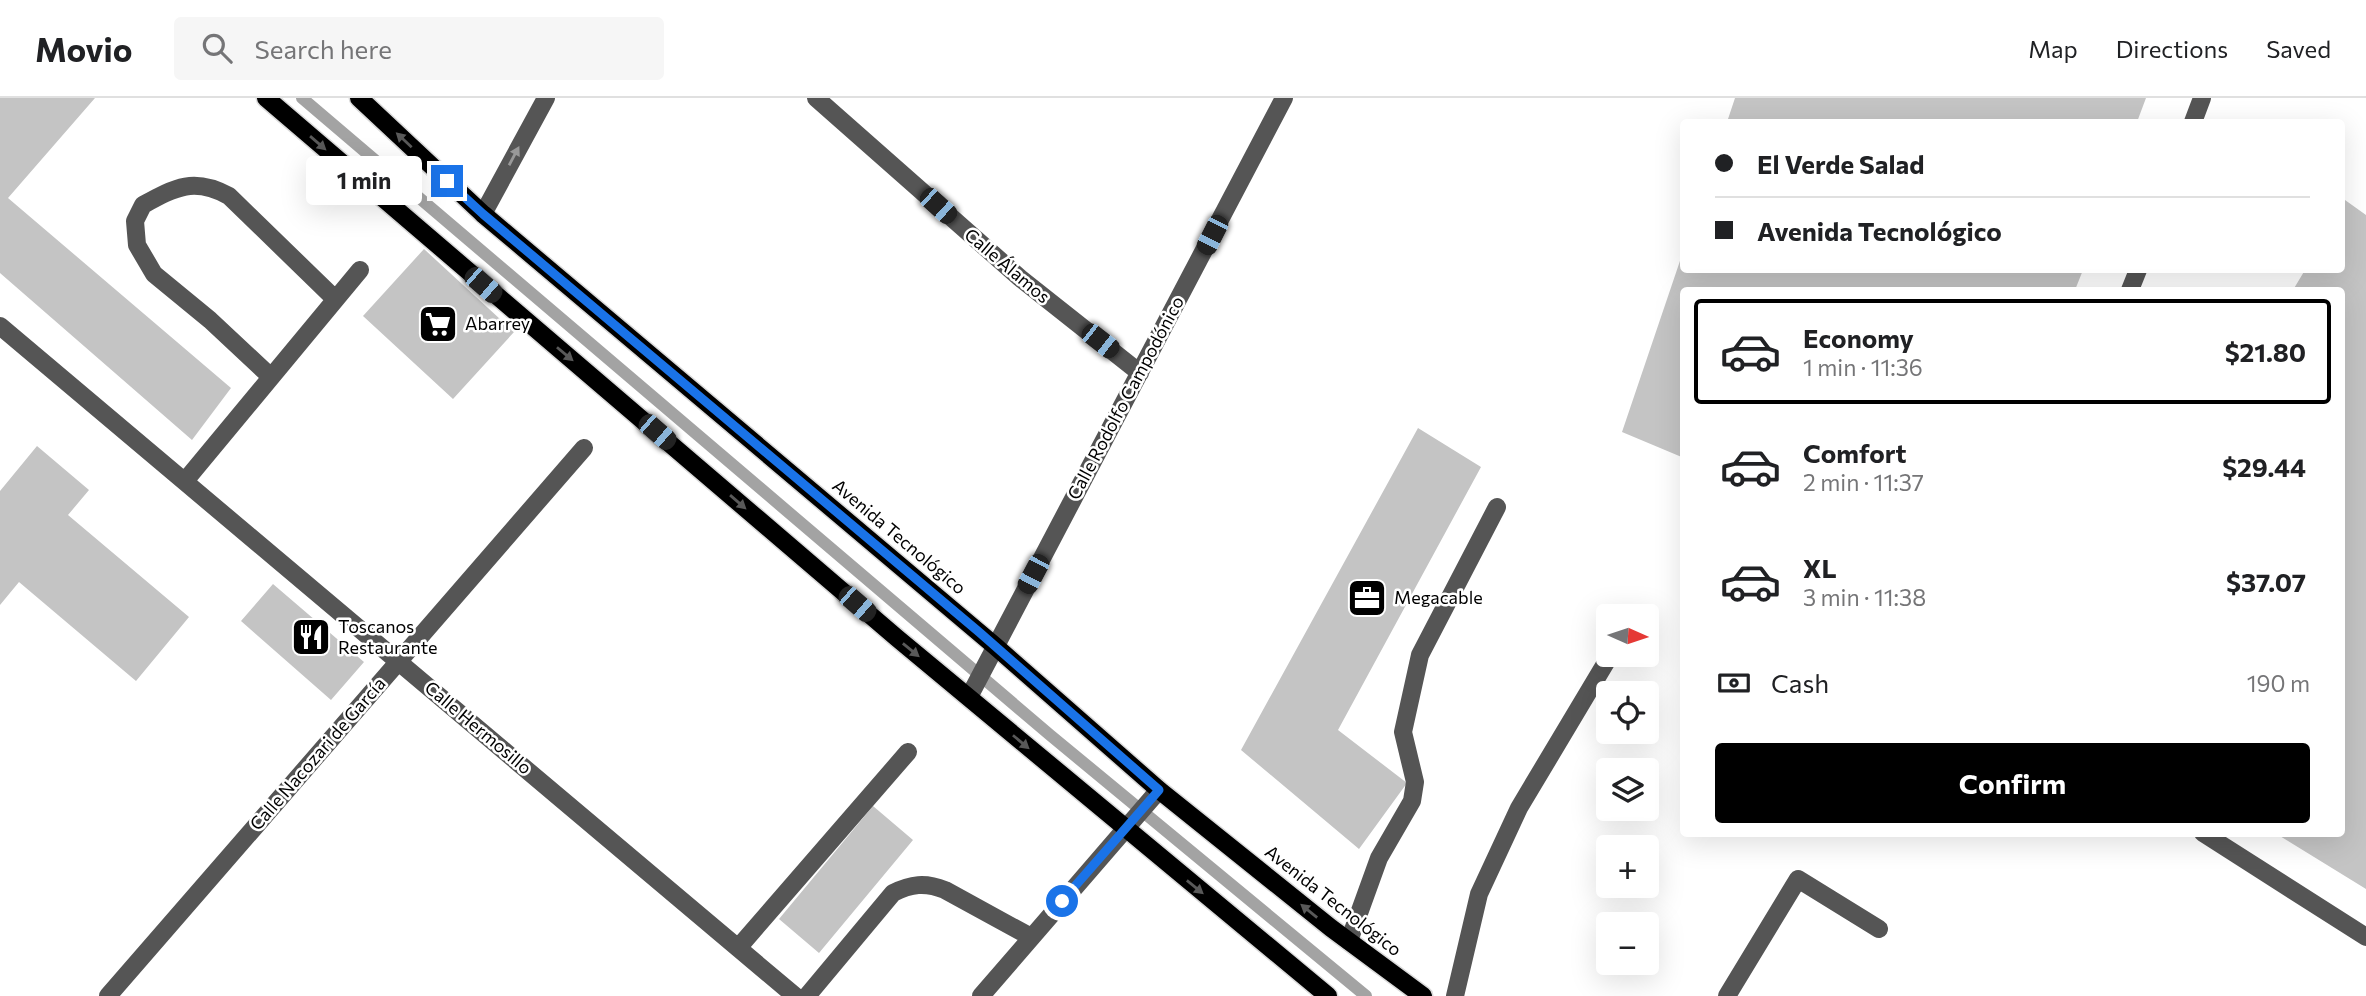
<!DOCTYPE html>
<meta charset="utf-8">
<style>
body{margin:0;font-family:Commissioner,sans-serif;background:#f6f6f6;color:#202124;height:100vh;display:flex;flex-direction:column;font-size:26px;white-space:nowrap}
*{box-sizing:border-box;margin:0}
p{font-size:23px;color:#757577}
.icon{flex:none;width:38px;height:38px;fill:none;stroke:currentColor;stroke-width:2;stroke-linecap:round;stroke-linejoin:round}
.map{position:relative;flex:1;overflow:hidden}
.drawer{position:absolute;left:1680px;top:189px;width:665px;height:550px;display:flex;flex-direction:column;background:#fff;border-radius:7px;box-shadow:0 7px 28px #0002}
.drawer>*{flex:none}
.top-card{position:absolute;left:1680px;top:21px;width:665px;height:154px;border-radius:7px;box-shadow:0 7px 28px #0002;display:grid;align-content:center;height:154px;padding:0 35px;background:#fff}
.needle{width:46px;rotate:93deg}
.tools{position:absolute;left:1596px;top:506px;display:grid;gap:14px}
.tools a{display:grid;place-items:center;width:63px;height:63px;border-radius:7px;background:#fff;box-shadow:0 7px 28px #0002;font-size:35px}
.end{position:absolute;width:32px;height:32px;margin:-16px;border:9px solid #1a73e8;background:#fff;box-shadow:0 0 0 4px #fff}
.from{border-radius:50%}
.bubble{position:absolute;height:49px;border-radius:7px;background:#fff;box-shadow:0 7px 28px #0002;font-size:23px;font-weight:700;line-height:49px;text-align:center}
.car{position:absolute;width:21px;height:42px;margin:-21px -10px;border-radius:9px;box-shadow:0 0 5px 2px #0007;background:linear-gradient(#222 24%,#8ab4d8 0 40%,#222 0 76%,#8ab4d8 0 86%,#222 0)}
.top-card b{display:flex;align-items:center;gap:24px;height:66px;font-size:26px}
.top-card b+b{border-top:2px solid #e0e0e0}
.top-card i{width:18px;height:18px;background:#202124}
ul{padding:12px 0 0;list-style:none}
li{display:flex;align-items:center;gap:21px;height:105px;margin:0 14px 10px;padding:0 21px;border:4px solid transparent;border-radius:7px}
li div{flex:1}
li b{display:block;font-size:26px}
li em{font-style:normal;font-weight:700}
li.selected{border-color:#000}
li>.icon{width:63px;height:63px;stroke-width:1.5}
.pay{display:flex;align-items:center;gap:18px;height:77px;padding:0 35px;font-size:26px}
.pay p{margin-inline-start:auto}
.primary-button{display:flex;gap:14px;margin-top:auto;padding:14px 35px}
.primary-button a{flex:1;height:80px;border-radius:7px;background:#000;color:#fff;font-size:28px;font-weight:700;line-height:80px;text-align:center}
header{display:flex;align-items:center;gap:42px;box-sizing:border-box;height:98px;padding:0 35px;background:#fff;border-bottom:2px solid #e0e0e0}
header strong{font-size:33px}
nav{display:flex;gap:38px;margin-inline-start:auto;font-size:24px}
.search{width:490px;height:63px;background:#f6f6f6;display:flex;align-items:center;gap:18px;box-sizing:border-box;padding:0 24px;border-radius:7px;color:#757577;font-size:26px}
.map>svg:first-child{display:block}
.lines{fill:none;stroke-linecap:round;stroke-linejoin:round}
.stream{stroke:#a3a3a3;stroke-width:12}
.building{fill:#c4c4c4}
.major-casing{stroke:#dbdbdb;stroke-width:21}
.minor{stroke:#555;stroke-width:18}
.major{stroke:#000;stroke-width:18}
.oneway{fill:#595959}
.oneway2{fill:#999}
.route{stroke:#1a73e8;stroke-width:9}
.labels{text-anchor:middle;stroke-width:5;stroke-linejoin:round;paint-order:stroke}
.street-label{font-size:18px;fill:#000;stroke:#fff}
.poi-label{font-size:18px;fill:#000;stroke:#fff;text-anchor:start}
</style>
<header>
<strong>Movio</strong>
<div class="search"><svg class="icon" aria-label="search" viewBox="0 0 24 24"><circle cx="10" cy="10" r="6"/><path d="M15 15l6 6"/></svg>Search here</div>
<nav><a>Map</a><a>Directions</a><a>Saved</a></nav>
</header>
<div class="map">
<svg width="2366" height="898" viewBox="0 0 2366 898">
<rect width="100%" height="100%" fill="#fff"/>
<g class="lines">
<!-- stream -->
<path class="stream" d="M302 0 1050 637 1366 898"/>
</g>
<!-- building -->
<path class="building" d="M0 0H95L8 100 231 290 192 342 0 175Z
M1735 0H2146L2137 24H1727Z
M2345 102 2366 117V791L2275 735H2342V192H2293L2305 172H2342V107Z
M424 151 514 234 453 301 363 218Z
M1683 154 1684 172H2083L2075 192H1684V360L1622 334Z
M1418 330 1481 369 1338 632 1407 685 1359 751 1241 652Z
M37 348 89 392 68 417 189 519 136 583 19 484 0 507V393Z
M273 486 364 564 331 602 241 523Z
M873 708 913 742 819 855 779 821Z"/>
<g class="lines">
<!-- major casing -->
<g class="major-casing">
<path id="major" d="M266 0 897 540 1328 898
M359 0 483 116 995 548 1159 692 1331 830 1423 898"/>
</g>
<!-- minor -->
<path class="minor" d="M816 0 1020 180 1140 275
M2193 24 2202 0
M483 116 546 0
M2130 192 2138 172
M0 228 795 898
M271 279 210 222 154 176 137 147 135 123 143 107C176 89 194 79 229 98L335 201
M185 383 360 172
M969 599 1284 0
M2203 735 2366 839
M1349 843 1379 760 1412 703 1415 684 1403 634 1420 557 1497 409
M738 850 908 654
M108 898 584 350
M807 898 893 795C911 786 925 784 945 792L1031 839
M981 898 1159 692
M1455 898 1479 796 1519 710 1611 556
M1727 898 1798 781 1879 831"/>
<!-- major -->
<use href="#major" class="major"/>
</g>
<!-- one-way arrows -->
<defs><path id="oneway-solid" d="M-6-.8H1V-3.2L6.5 0L1 3.2V.8H-6Z" transform="scale(1.75)"/></defs>
<g class="oneway">
<use href="#oneway-solid" transform="translate(404 42) rotate(-137)"/>
<use href="#oneway-solid" transform="translate(318 45) rotate(41)"/>
<use href="#oneway-solid" transform="translate(565 256) rotate(40)"/>
<use href="#oneway-solid" transform="translate(738 404) rotate(41)"/>
<use href="#oneway-solid" transform="translate(911 552) rotate(39)"/>
<use href="#oneway-solid" transform="translate(1021 644) rotate(40)"/>
<use href="#oneway-solid" transform="translate(1195 789) rotate(39)"/>
<use href="#oneway-solid" transform="translate(1309 813) rotate(-141)"/>
</g>
<use class="oneway2" href="#oneway-solid" transform="translate(514 58) rotate(-62)"/>
<g class="lines">
<!-- route -->
<path class="route" d="M447 83 483 116 979 534 1159 692 1062 803"/>
</g>
<!-- icons -->
<defs>
<g id="supermarket-square" transform="scale(2.0125)"><rect x="-9" y="-9" width="18" height="18" rx="4" fill="#000" stroke="#fff"/><path d="M-6-5.5h2.5l.6 2H6L4.5 2H-2.5L-4.4-4H-6ZM-1.5 3.2a1.3 1.3 0 1 0 .1 0ZM3 3.2a1.3 1.3 0 1 0 .1 0Z" fill="#fff"/></g>
<g id="office-square" transform="scale(2.0125)"><rect x="-9" y="-9" width="18" height="18" rx="4" fill="#000" stroke="#fff"/><path d="M-6-3h4V-5.5h4V-3h4V5H-6ZM-1-4.5V-3h2v-1.5ZM-6 0V1H6V0Z" fill="#fff"/></g>
<g id="restaurant-square" transform="scale(2.0125)"><rect x="-9" y="-9" width="18" height="18" rx="4" fill="#000" stroke="#fff"/><path d="M-5-6h1v4h1v-4h1v4h1v-4h1v5L-1.5 .5V6h-2V.5L-5-1ZM5-6V6H3V1.5H1.5Q1.5-4 5-6Z" fill="#fff"/></g>
</defs>
<g fill-rule="evenodd">
<use href="#supermarket-square" x="438" y="226"/>
<use href="#office-square" x="1367" y="500"/>
<use href="#restaurant-square" x="311" y="539"/>
</g>
<g class="labels">
<!-- street labels -->
<g class="street-label">
<text transform="translate(1007 168) rotate(40)" y="6">Calle Álamos</text>
<text transform="translate(1126 300) rotate(-62)" y="6">Calle Rodolfo Campodónico</text>
<text transform="translate(899 439) rotate(40)" y="6">Avenida Tecnológico</text>
<text transform="translate(478 630) rotate(40)" y="6">Calle Hermosillo</text>
<text transform="translate(318 656) rotate(-49)" y="6">Calle Nacozari de García</text>
<text transform="translate(1333 803) rotate(38)" y="6">Avenida Tecnológico</text>
</g>
<!-- poi labels -->
<g class="poi-label">
<text x="465" y="232">Abarrey</text>
<text x="1394" y="506">Megacable</text>
<text x="338" y="535">Toscanos<tspan x="338" dy="21">Restaurante</tspan></text>
</g>
</g>
</svg>
<div class="tools">
<a><svg class="needle" viewBox="-14 -14 28 28"><path d="M0-13l5 13h-10z" fill="#e53935"/><path d="M0 13l5-13h-10z" fill="#757577"/></svg></a>
<a><svg class="icon" aria-label="locate" viewBox="0 0 24 24"><circle cx="12" cy="12" r="6"/><path d="M12 2v4M12 18v4M2 12h4M18 12h4"/></svg></a>
<a><svg class="icon" aria-label="layers" viewBox="0 0 24 24"><path d="M12 4l9 5-9 5-9-5zM3 14l9 5 9-5"/></svg></a>
<a>+</a>
<a>−</a>
</div>
<i class="end from" style="left:1062px;top:803px"></i>
<i class="end" style="left:447px;top:83px"></i>
<div class="bubble" style="left:306px;top:58px;width:116px">1 min</div>
<i class="car" style="left:938px;top:108px;rotate:132deg"></i>
<i class="car" style="left:1212px;top:137px;rotate:207deg"></i>
<i class="car" style="left:483px;top:187px;rotate:131deg"></i>
<i class="car" style="left:1100px;top:243px;rotate:128deg"></i>
<i class="car" style="left:657px;top:334px;rotate:131deg"></i>
<i class="car" style="left:1033px;top:476px;rotate:208deg"></i>
<i class="car" style="left:857px;top:506px;rotate:131deg"></i>
<div class="top-card">
<b><i class="from"></i>El Verde Salad</b>
<b><i></i>Avenida Tecnológico</b>
</div>
<section class="drawer">
<ul>
<li class="selected"><svg class="icon" aria-label="car" viewBox="0 0 24 24"><path d="M5 17H2v-5l4-1 3-4h7l3 4 3 1v5h-3M9 17h6M6 11h13"/><circle cx="7" cy="17" r="2"/><circle cx="17" cy="17" r="2"/></svg><div><b>Economy</b><p>1 min · 11:36</p></div><em>$21.80</em></li>
<li><svg class="icon" aria-label="car" viewBox="0 0 24 24"><path d="M5 17H2v-5l4-1 3-4h7l3 4 3 1v5h-3M9 17h6M6 11h13"/><circle cx="7" cy="17" r="2"/><circle cx="17" cy="17" r="2"/></svg><div><b>Comfort</b><p>2 min · 11:37</p></div><em>$29.44</em></li>
<li><svg class="icon" aria-label="car" viewBox="0 0 24 24"><path d="M5 17H2v-5l4-1 3-4h7l3 4 3 1v5h-3M9 17h6M6 11h13"/><circle cx="7" cy="17" r="2"/><circle cx="17" cy="17" r="2"/></svg><div><b>XL</b><p>3 min · 11:38</p></div><em>$37.07</em></li>
</ul>
<div class="pay"><svg class="icon" aria-label="cash" viewBox="0 0 24 24"><path d="M3 7h18v10H3z"/><circle cx="12" cy="12" r="2"/></svg>Cash<p>190 m</p></div>
<div class="primary-button"><a>Confirm</a></div>
</section>
</div>
